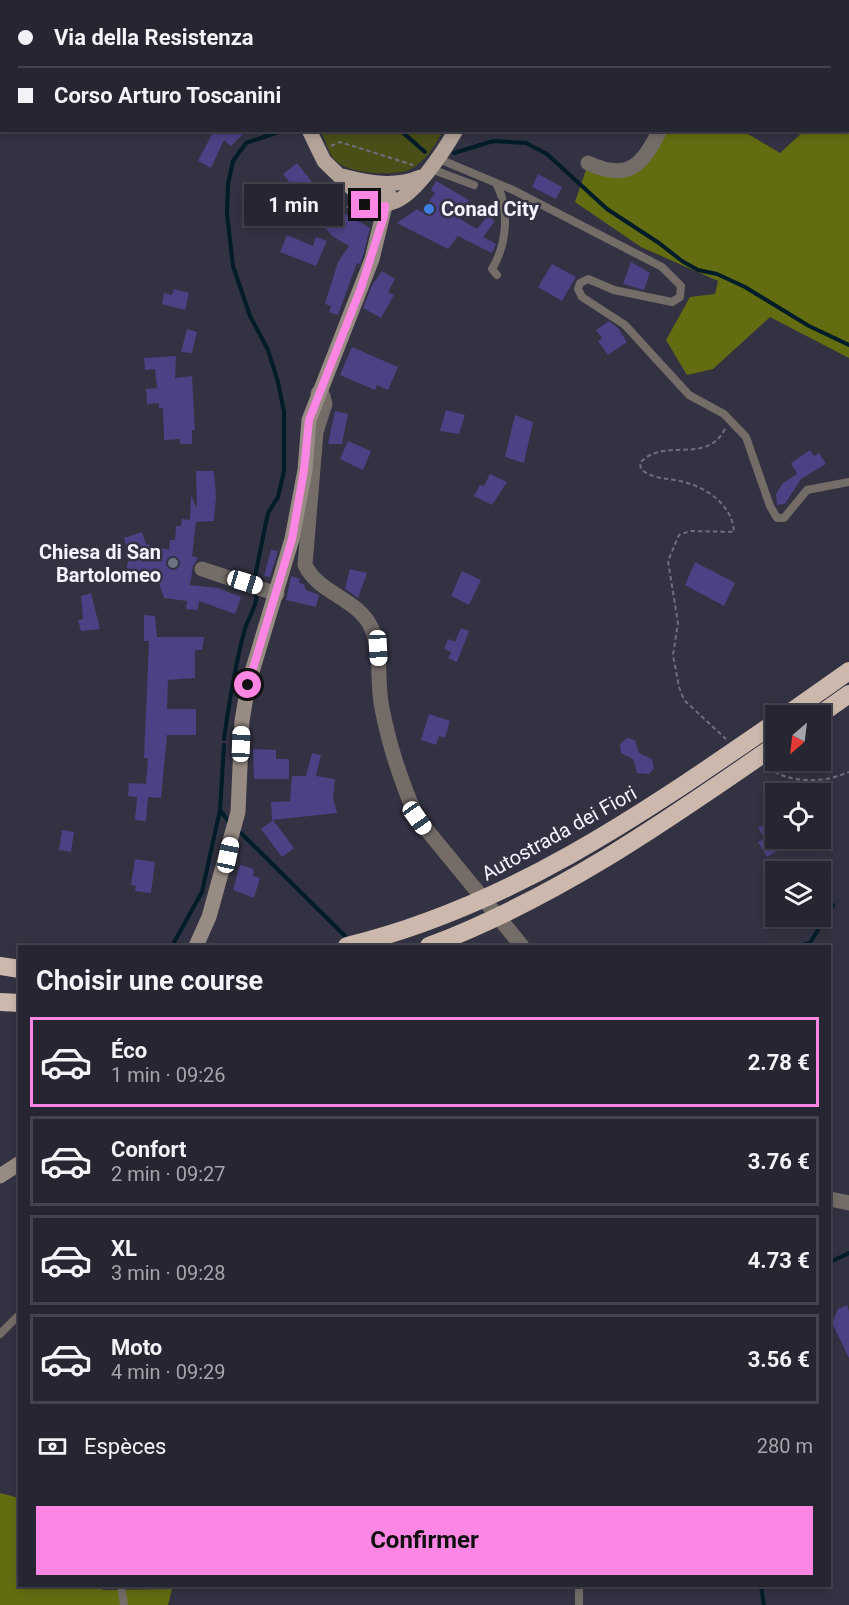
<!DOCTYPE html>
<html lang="fr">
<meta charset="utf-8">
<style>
body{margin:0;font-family:Roboto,sans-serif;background:#32323e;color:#f1f3f6;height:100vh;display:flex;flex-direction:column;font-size:22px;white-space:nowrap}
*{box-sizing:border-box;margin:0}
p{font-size:20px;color:#a4a5ac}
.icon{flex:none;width:33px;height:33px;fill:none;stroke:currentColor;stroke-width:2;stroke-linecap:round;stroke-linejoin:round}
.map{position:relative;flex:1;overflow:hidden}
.drawer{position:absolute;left:18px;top:945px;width:813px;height:642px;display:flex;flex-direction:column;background:#262632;border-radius:0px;box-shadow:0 3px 9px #0003,0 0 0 2px #42434d}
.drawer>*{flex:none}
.banner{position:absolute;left:0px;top:0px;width:849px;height:132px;box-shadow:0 3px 9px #0003,0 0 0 2px #42434d;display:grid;align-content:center;height:132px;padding:0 18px;background:#262632}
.needle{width:39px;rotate:208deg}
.tools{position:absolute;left:765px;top:705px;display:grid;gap:12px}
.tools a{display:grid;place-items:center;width:66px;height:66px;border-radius:0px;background:#262632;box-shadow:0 3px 9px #0003,0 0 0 2px #42434d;font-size:30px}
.end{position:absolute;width:27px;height:27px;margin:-14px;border:8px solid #fc86e3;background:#111;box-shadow:0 0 0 3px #111}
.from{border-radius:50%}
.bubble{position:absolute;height:42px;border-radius:0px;background:#262632;box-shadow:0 3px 9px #0003,0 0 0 2px #42434d;font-size:20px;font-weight:700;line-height:42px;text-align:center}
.car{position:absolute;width:18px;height:36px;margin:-18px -9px;border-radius:8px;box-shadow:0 0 4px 2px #0007;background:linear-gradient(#fff 24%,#345 0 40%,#fff 0 76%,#345 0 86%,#fff 0)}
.banner b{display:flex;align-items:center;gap:21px;height:57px;font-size:22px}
.banner b+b{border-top:2px solid #42434d}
.banner i{width:15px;height:15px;background:#f1f3f6}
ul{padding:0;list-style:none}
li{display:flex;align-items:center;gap:18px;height:90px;margin:0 12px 9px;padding:0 6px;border:3px solid #42434d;border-radius:0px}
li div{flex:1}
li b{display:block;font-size:22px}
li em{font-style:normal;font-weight:700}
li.on{border-color:#fc86e3}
li>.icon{width:54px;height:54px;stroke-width:1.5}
h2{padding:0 18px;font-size:27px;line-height:72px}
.pay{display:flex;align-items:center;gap:15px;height:66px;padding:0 18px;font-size:22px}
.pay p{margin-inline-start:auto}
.action{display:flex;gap:12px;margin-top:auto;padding:12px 18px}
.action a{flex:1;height:69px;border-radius:0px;background:#fc86e3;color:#111;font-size:24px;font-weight:700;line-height:69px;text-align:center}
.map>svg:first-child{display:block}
.green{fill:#494f16}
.forest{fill:#646c11}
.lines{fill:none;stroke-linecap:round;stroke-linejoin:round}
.stream{stroke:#001c29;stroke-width:4}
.building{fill:#4b4184}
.path{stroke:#6f6e7c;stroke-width:2;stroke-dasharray:4.5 3;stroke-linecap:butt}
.lane{stroke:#746c67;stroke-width:8}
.street{stroke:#746c67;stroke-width:15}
.secondary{stroke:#988b83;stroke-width:15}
.primary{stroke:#b3a399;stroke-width:15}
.highway{stroke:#ccb8ac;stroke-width:18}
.highway-bridge{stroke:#ccb8ac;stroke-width:18}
.route{stroke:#fc86e3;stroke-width:8}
.shop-dot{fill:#3f7fe0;stroke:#333242;stroke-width:2}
.worship-dot{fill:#6b7280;stroke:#333242;stroke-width:2}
.labels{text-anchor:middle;stroke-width:5;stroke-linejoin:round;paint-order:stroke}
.poi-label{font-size:20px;font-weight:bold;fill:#f4f3fe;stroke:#333242;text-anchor:start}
.street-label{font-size:20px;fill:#f4f3fe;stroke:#333242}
</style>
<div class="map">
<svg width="849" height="1605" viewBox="0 0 849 1605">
<rect width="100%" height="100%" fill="#333242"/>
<!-- green -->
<path class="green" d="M321 131H443C435 145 426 161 411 169 394 177 348 174 335 160 328 153 325 139 321 131Z"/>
<!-- forest -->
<path class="forest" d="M849 75V358L770 317 713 369 687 375 666 340 690 297 715 294 718 281 641 247 575 202 587 167 626 170 658 143 668 131H743L780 153 804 131 848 130Z
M0 1493 19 1498 20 1586H101L103 1590 172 1589 168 1605H0Z"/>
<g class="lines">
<!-- stream -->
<path class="stream" d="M443 0 444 2
M400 130 425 152
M454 153 493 141 526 143 547 154 607 209 659 243 682 261 698 270 717 274 745 287 809 326 849 345
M254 581 268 513 278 497 284 471V412L278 382 268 350 250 316 233 266 227 214 228 184 233 161 246 143 284 130
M224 739C229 703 235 667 244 632 247 619 259 604 256 591
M220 810 229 822
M241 833 349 940
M172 946 202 892 220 810 224 745
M799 946 810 943 833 905
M830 1262 849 1253
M761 1586 764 1605"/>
</g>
<!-- building -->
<path class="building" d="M214 130H247L231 146 224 140 211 168 198 161Z
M297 163 338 215 340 211 370 228 363 256 360 264 357 263 338 315 329 312 331 306 325 304 338 262 349 246 332 236 283 174Z
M538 174 562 187 556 199 532 187Z
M436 181 469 200 457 217 477 229 488 215 495 221 483 237 496 244 492 253 458 236 448 249 397 223 417 209 421 212 435 193 431 190Z
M287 235 313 246 316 237 327 241 316 266 280 252Z
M631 262 650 273 644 290 623 284Z
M552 264 576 277 562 301 538 287Z
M382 271 395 279 388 292 394 295 381 318 363 308 372 285Z
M174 289 189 293 185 310 162 304 164 293 172 295Z
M609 321 618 328 627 342 608 355 598 341 602 338 596 330Z
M187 329 197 332 192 353 181 352Z
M352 347 398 367 388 390 377 385 375 390 340 375Z
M176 356 175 378 192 376 195 430H192V444H180V439L164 440 163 408H159V403L147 404 146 389 157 388 155 369 145 370 144 358Z
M446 410 465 415 459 434 440 431Z
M335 411 348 414 342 444H328Z
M515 415 533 422 524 463 505 457Z
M348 441 371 451 363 470 340 459Z
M810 450 814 456 819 453 826 464 801 479 785 504 777 505 776 494 783 483 797 474 791 463Z
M196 471H214L216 496 214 521 196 522 192 556 198 558 193 566 190 585 218 588 241 597 235 614 199 601 198 610 186 609 187 601 164 598 155 571 129 579 127 566 129 557 124 538 142 532 146 544 169 550 170 540H175L176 526H181L182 519 190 520 191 496 197 508Z
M490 474 507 482 492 505 474 496 480 485 484 486Z
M271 550 278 551 270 577 264 576Z
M695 562 735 583 724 606 685 585Z
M350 569 367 573 358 598 345 589Z
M462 571 481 580 469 605 451 596Z
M291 576 300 579 299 583 304 584 306 590 319 595 316 607 286 600Z
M91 593 100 629 81 631 78 620 83 619 81 596Z
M144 615 155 616 157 637H204L202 650H195V678L168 680 167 709H196V735H167L161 798 148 797 146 821 135 820 137 797 128 796 129 783 146 784 148 758H144L149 641H144Z
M461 628 469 631 457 662 448 658 451 652 444 649 448 639 455 642Z
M429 714 450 721 445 738 439 736 436 745 421 740Z
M627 738 635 740 639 753 652 759 654 768 649 774 637 773 633 759 621 753 620 744Z
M253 749 276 750V759H289V779H254Z
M312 753 321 755 316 776 335 779 333 798 337 813 272 820 271 802 290 801 292 776H306Z
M273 820 294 848 282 857 261 829Z
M767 822 783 847 767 857 758 842 765 838 758 828Z
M62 830 74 832 71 852 59 850Z
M135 859 155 862 151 893 135 891 136 886 131 885Z
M240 865 254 869 253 876 260 878 254 898 233 890Z
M847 1305 849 1311V1358L832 1323 838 1309Z"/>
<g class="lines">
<!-- path -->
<path class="path" d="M331 146 340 142 413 165
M328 184 339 201 352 210
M725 429C706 466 664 436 640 463L641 469C652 479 666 478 680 481 705 486 733 505 734 532L690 531 679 535 668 561 678 623 673 655 679 687 684 700 726 739
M768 768C791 784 825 783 849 772"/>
<!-- lane -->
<path class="lane" d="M439 159 513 190 662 267 681 286 680 297 672 302 614 290 588 279 580 283 578 289 582 297 625 325 689 395 724 414 746 437 770 506 777 518H784L807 490 849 482
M431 169 474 185
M496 183C510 209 507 244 492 269L497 275
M0 1334 20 1314
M121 1586 124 1605
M579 1605V1586"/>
<!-- street -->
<path class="street" d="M848 26H849
M848 42H849
M588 163C629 182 642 165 660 130
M318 393 323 396 325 404 316 432 305 565C319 594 357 598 371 627 383 653 376 681 382 708 389 745 402 784 417 818L522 946
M202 569 277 594
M830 1199 849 1203"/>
<!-- secondary -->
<path class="secondary" d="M196 946 209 917 238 812 242 721 248 685 292 539 305 470 309 420 372 259 385 206
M0 1176 20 1163"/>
<!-- primary -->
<path class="primary" d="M259 0V2
M516 2 517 0
M309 130 324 161 358 194 368 208 377 210 388 203 389 194 381 184
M342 176C369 183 394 188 421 177
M388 203C411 203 445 149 456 130"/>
<!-- highway -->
<path class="highway" d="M785 716 849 671
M818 716 849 694
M0 966 20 969
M0 1002 20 1003"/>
<!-- highway-bridge -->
<path class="highway-bridge" d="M347 946C508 907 641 815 776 722
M429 946C556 898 665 822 776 745"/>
</g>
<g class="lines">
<!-- route -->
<path class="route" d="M248 685 292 539 304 470 309 420 361 288 384 216 385 206 373 210 365 205"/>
</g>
<!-- markers -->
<circle class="shop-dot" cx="429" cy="209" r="6"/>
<circle class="worship-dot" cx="173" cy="563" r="6"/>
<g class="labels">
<!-- poi labels -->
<g class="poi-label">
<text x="441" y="216">Conad City</text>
<text x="161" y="559" text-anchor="end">Chiesa di San<tspan x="161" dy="23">Bartolomeo</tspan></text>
</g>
<!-- street labels -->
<g class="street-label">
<text transform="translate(559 833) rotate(-29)" y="7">Autostrada dei Fiori</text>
</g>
</g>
</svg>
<div class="tools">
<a><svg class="needle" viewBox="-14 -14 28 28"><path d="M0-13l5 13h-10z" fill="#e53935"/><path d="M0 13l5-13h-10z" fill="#a4a5ac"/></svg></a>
<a><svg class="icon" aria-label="locate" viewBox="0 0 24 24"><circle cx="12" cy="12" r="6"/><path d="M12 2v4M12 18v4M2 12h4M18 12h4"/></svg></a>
<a><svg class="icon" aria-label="layers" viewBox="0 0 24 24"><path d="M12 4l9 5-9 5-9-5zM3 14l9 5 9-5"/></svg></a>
</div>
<i class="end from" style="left:248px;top:685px"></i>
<i class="end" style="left:365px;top:205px"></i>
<div class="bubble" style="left:244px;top:184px;width:99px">1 min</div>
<i class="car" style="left:245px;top:582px;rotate:107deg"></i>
<i class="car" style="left:378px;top:648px;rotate:177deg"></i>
<i class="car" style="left:241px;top:744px;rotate:2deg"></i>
<i class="car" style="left:417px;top:818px;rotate:145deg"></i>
<i class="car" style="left:228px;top:855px;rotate:12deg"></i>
<div class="banner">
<b><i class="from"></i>Via della Resistenza</b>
<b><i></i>Corso Arturo Toscanini</b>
</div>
<section class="drawer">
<h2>Choisir une course</h2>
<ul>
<li class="on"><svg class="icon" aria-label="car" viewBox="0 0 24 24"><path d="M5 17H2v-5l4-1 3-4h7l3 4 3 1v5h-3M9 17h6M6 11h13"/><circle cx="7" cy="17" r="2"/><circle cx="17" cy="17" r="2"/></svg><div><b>Éco</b><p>1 min · 09:26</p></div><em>2.78 €</em></li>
<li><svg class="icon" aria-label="car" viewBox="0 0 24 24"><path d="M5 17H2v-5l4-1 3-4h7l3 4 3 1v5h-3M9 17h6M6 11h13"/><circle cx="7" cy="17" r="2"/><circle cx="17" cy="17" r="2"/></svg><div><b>Confort</b><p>2 min · 09:27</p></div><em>3.76 €</em></li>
<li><svg class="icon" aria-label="car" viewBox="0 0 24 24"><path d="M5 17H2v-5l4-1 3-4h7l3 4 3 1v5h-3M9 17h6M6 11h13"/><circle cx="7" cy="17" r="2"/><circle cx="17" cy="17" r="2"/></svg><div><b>XL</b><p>3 min · 09:28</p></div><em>4.73 €</em></li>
<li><svg class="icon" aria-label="car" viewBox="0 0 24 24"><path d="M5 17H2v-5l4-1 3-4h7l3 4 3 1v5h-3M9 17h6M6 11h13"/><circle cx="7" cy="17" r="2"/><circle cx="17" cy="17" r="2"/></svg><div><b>Moto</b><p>4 min · 09:29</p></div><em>3.56 €</em></li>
</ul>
<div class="pay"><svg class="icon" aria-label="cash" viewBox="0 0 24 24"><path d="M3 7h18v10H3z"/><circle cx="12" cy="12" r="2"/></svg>Espèces<p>280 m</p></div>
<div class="action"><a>Confirmer</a></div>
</section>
</div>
